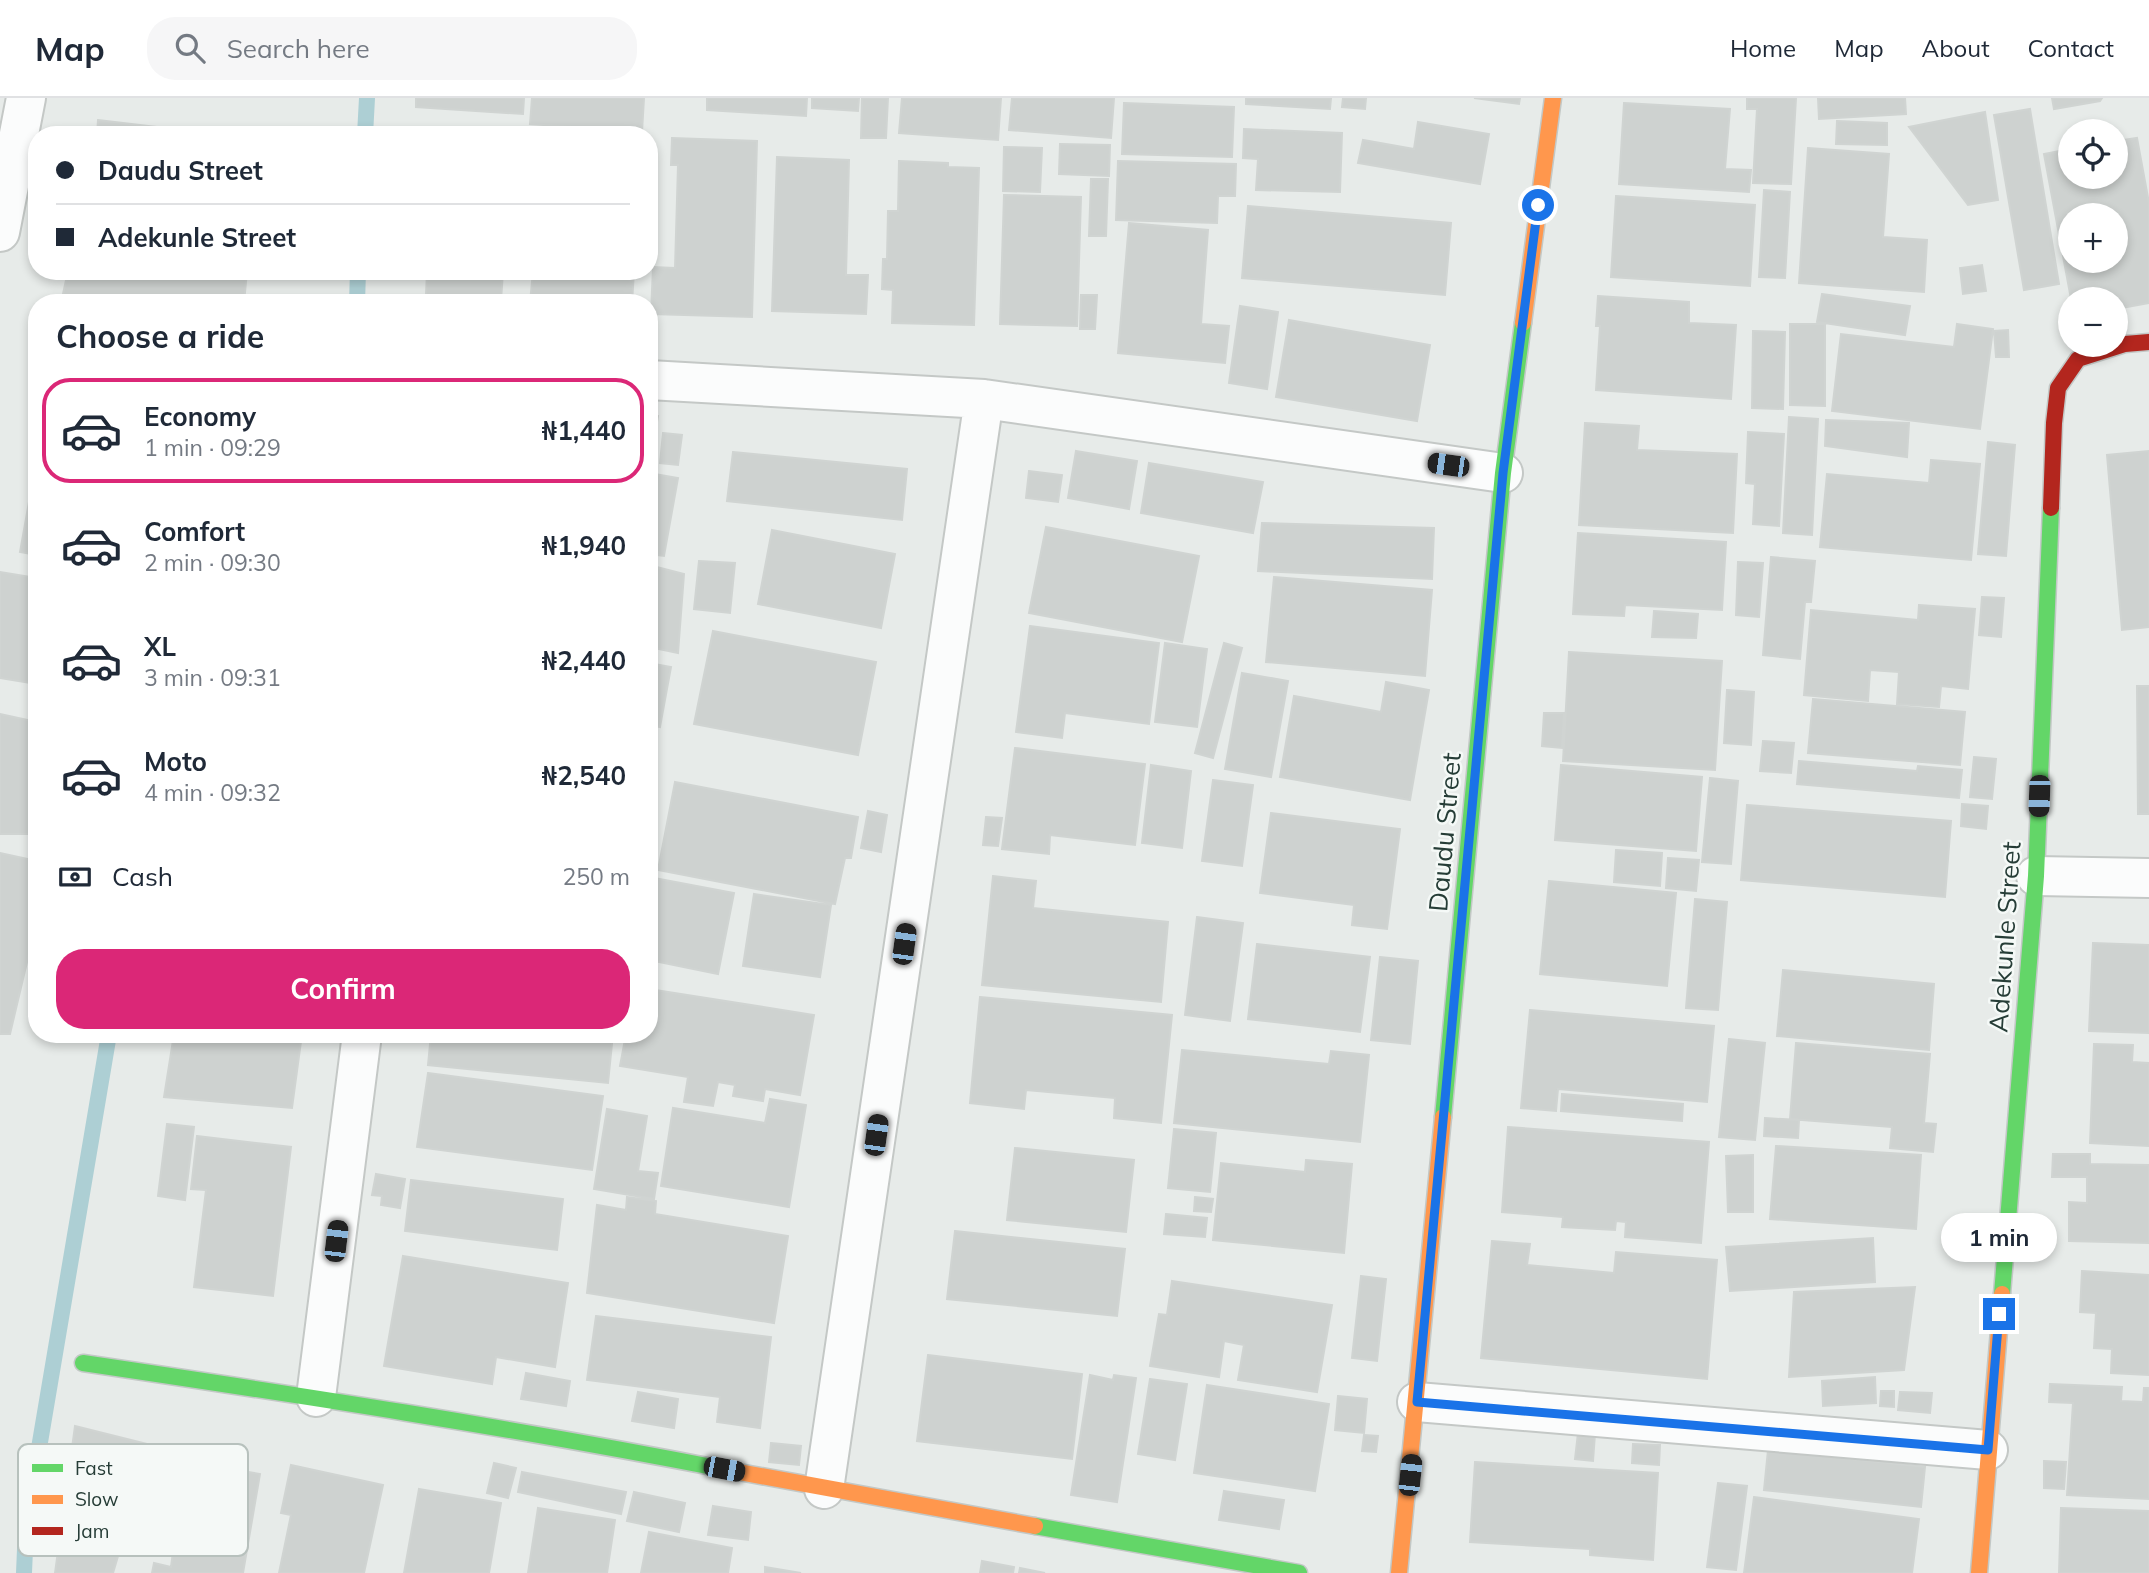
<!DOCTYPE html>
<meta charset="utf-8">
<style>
body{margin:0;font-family:Mulish,sans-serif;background:#f6f6f7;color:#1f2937;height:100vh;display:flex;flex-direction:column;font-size:26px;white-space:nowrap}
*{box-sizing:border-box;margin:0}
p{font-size:23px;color:#747a83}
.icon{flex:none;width:38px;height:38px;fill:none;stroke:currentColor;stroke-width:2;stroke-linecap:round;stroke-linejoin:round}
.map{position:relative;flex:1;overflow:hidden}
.sheet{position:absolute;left:28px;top:196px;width:630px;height:749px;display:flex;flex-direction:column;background:#fff;border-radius:28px;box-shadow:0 4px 10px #0003}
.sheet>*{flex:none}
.banner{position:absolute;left:28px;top:28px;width:630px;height:154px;border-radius:28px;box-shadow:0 4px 10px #0003;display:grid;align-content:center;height:154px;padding:0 28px;background:#fff}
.controls{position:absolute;left:2058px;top:21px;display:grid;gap:14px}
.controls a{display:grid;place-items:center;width:70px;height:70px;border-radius:50%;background:#fff;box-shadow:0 4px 10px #0003;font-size:35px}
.end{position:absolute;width:32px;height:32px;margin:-16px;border:9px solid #1a73e8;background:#fff;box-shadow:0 0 0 4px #fff}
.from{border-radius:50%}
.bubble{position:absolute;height:49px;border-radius:24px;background:#fff;box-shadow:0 4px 10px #0003;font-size:23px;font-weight:700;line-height:49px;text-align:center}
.car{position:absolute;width:21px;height:42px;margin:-21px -10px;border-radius:9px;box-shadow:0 0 5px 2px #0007;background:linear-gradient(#222 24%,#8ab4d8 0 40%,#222 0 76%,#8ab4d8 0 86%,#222 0)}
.banner b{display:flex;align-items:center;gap:24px;height:66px;font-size:26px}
.banner b+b{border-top:2px solid #e0e1e3}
.banner i{width:18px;height:18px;background:#1f2937}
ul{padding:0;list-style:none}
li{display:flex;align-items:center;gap:21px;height:105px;margin:0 14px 10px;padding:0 14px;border:4px solid transparent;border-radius:28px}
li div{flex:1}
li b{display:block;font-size:26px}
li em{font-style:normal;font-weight:700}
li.on{border-color:#db2777}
li>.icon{width:63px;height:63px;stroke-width:1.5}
h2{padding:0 28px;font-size:32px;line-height:84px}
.pay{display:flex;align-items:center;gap:18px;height:77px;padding:0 28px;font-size:26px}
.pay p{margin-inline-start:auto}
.primary-button{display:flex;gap:14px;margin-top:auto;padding:14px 28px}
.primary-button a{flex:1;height:80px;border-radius:28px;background:#db2777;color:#fff;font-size:28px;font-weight:700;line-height:80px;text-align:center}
header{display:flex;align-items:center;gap:42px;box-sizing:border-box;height:98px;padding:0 35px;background:#fff;border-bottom:2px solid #e0e1e3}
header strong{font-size:33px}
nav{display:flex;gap:38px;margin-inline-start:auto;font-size:24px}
.search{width:490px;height:63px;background:#f6f6f7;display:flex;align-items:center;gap:18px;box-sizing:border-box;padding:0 24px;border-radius:28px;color:#747a83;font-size:26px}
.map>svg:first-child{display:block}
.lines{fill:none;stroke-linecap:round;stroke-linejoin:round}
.stream{stroke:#adcfd4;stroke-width:16}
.building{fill:#ced2d0;stroke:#d0d4d2;stroke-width:2;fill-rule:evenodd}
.street-casing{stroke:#c4c8c6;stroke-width:42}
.fast-casing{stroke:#c3c8c6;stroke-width:19}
.slow-casing{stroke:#c3c8c6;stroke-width:19}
.jam-casing{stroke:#c3c8c6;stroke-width:19}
.street{stroke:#fbfcfc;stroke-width:38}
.fast{stroke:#63d668;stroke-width:16}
.slow{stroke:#ff974d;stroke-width:16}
.jam{stroke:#b3261e;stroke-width:16}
.route{stroke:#1a73e8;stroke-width:9}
.labels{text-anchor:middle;stroke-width:5;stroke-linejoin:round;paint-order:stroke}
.street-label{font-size:26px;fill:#263d37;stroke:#f5f9f7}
.key{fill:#f5f9f7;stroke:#b7c1bd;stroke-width:2}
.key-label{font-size:19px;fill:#263d37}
</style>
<header>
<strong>Map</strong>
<div class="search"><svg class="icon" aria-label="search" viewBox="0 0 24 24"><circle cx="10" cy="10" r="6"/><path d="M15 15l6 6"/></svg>Search here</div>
<nav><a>Home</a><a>Map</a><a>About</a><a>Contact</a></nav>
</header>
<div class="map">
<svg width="2149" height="1475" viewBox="0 0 2149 1475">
<rect width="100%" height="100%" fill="#e7ebe9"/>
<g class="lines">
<!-- stream -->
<path class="stream" d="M365 37 367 0
M357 205 358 173
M24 1475 26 1427 109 936"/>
</g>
<!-- building -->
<path class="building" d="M416 0H524L523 16 416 9Z
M532 0H644L642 34 530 26Z
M707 0H807L806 18 707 12Z
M812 0H859L858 13 812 10Z
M862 0H888L886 40H861Z
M902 0H1001L998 42 899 35Z
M1012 0H1114L1111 40 1009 32Z
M1246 0H1331L1330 11 1246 6Z
M1343 0H1366L1365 11 1342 9Z
M1474 0H1520L1519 6Z
M1747 0H1796L1791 86 1753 85 1757 11H1747Z
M1818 0H1905L1906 16 1819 21Z
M2052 0H2102L2100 3 2054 11Z
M1124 5 1234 9 1232 59 1122 56Z
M1624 5 1730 11 1725 71 1751 72 1749 94 1619 86Z
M2030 11 2059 186 2024 192 1994 17Z
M1985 14 1998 102 1968 107 1909 29Z
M98 22 224 37H97Z
M1837 23 1887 25V47L1836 46Z
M1418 24 1489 36 1480 86 1358 65 1363 42 1414 51Z
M1244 31 1342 35 1340 94 1256 92 1258 61 1243 60Z
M672 40 757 43 752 219 651 216 653 169 675 170 678 67H671Z
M2137 40 2149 105V205L2116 211V201H2071L2044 56 2070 51V79H2116V43ZM2070 117H2116V163H2070Z
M1060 46 1110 47 1109 78 1059 76Z
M1004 49 1042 50 1040 94 1003 93Z
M1808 50 1889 56 1883 139 1927 142 1924 194 1799 185Z
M777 59 849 62 846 177H868L866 216 772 213Z
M899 63 948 65V69L979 70 974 227 892 225 893 192 882 191 883 161H887L888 113H898Z
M1118 63 1236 66 1235 98H1218L1217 125 1116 122Z
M1091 81H1108L1106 138H1089Z
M1764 92 1790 94 1785 180 1759 179Z
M1004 97 1081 99 1077 228 1000 226Z
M1616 98 1755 107 1750 188 1611 179Z
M1248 108 1451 125 1445 197 1242 180Z
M1129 125 1208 132 1201 226 1229 228 1225 265 1118 255Z
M1982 167 1986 193 1963 196 1960 170Z
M68 173H247L244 205H61Z
M427 173H503L501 203 426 197Z
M533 173H634L632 205H530Z
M1822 196 1910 208 1905 237 1817 224Z
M1081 197H1097L1095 231H1080Z
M1598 198 1689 204V225L1736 227 1731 301 1596 292 1600 228H1596Z
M1240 208 1278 214 1267 291 1229 285Z
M1289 222 1430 247 1417 323 1276 299Z
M1790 226H1825V308L1790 307Z
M1957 226 1993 231 1980 331 1832 313 1841 236 1954 249Z
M2008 232 2009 259H1996L1994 233Z
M1753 233 1785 234 1783 311 1752 310Z
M649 316 658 318 651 359H649Z
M1789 319 1818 321 1812 437 1783 435Z
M1826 322 1909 325 1907 359 1825 348Z
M1585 325 1639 328 1637 352 1737 356 1733 435 1579 427Z
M1748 334 1784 336 1779 428 1753 426 1755 386 1746 385Z
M663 335 682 337 678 367 660 365Z
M1988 344 2015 347 2006 458 1978 456Z
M1076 353 1137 363 1129 411 1068 400Z
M2149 353V529L2122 532 2107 357Z
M733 354 907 371 902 422 727 403Z
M1931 362 1980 366 1971 462 1820 449 1827 376 1929 385Z
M1149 365 1263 384 1253 435 1141 415Z
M1029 373 1062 377 1058 404 1026 400Z
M649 375 678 380 664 458 649 456Z
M34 376H37V457L20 454Z
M1262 425 1434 430 1432 481 1258 473Z
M1046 429 1199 458 1182 544 1029 515Z
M772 432 895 456 881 530 758 506Z
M1578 435 1726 444 1722 512 1625 507 1624 518 1573 516Z
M1771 459 1815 463 1811 504H1805L1800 561 1763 557Z
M699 463 735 465 730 515 694 511Z
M1738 464 1763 465 1759 519 1736 517Z
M649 467 684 476 678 555 649 549Z
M0 474 37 480V586L0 580Z
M1274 479 1432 492 1425 578 1266 564Z
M1982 499 2004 500 2001 539 1979 537Z
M1919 507 1975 511 1968 591 1941 588 1939 609 1897 606 1899 574 1870 572 1868 603 1804 597 1811 512 1918 522Z
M1654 513 1698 516 1696 540 1652 539Z
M1030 528 1159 545 1149 626 1065 615 1062 640 1016 634Z
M713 533 876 564 858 657 694 626Z
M1165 545 1207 551 1197 629 1155 624Z
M1224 545 1242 550 1213 660 1195 655Z
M1569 554 1722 563 1715 672 1563 663Z
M649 565 671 569 660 629 649 627Z
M1242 575 1288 583 1271 679 1225 671Z
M1386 584 1429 592 1410 702 1280 679 1294 598 1381 614Z
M2137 588H2149V716H2138Z
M1727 592 1754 594 1751 647 1724 645Z
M1813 601 1965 614 1960 667 1808 655Z
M1544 615H1564L1562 650 1542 648Z
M0 616 37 624V736H0Z
M1763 643 1794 645 1791 675 1760 673Z
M1015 650 1145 666 1135 747 1050 737 1049 756 1002 751Z
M1974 659 1996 661 1992 701 1970 699Z
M1799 663 1917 673 1918 668 1962 672 1959 700 1797 686Z
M1151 667 1191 673 1182 750 1142 745Z
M1561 667 1702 679 1696 753 1555 742Z
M1710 680 1738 683 1731 766 1702 764Z
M1213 682 1253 687 1242 768 1202 763Z
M675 684 858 719 851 760H845L835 806 658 772Z
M1962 706 1988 708 1986 731 1961 728Z
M1747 707 1951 723 1945 799 1741 782Z
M868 713 887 717 881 754 861 750Z
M1271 715 1400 731 1387 831 1352 827 1354 807 1260 795Z
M986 719 1002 720 998 748 983 747Z
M1616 752 1662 755 1660 788 1614 784Z
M0 755 37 763V822L10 936H0Z
M1668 760 1699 762 1696 793 1666 790Z
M993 778 1036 783 1033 810 1168 824 1161 904 982 887Z
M649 779 734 795 718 876 649 862Z
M1549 783 1676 795 1667 888 1540 876Z
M754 796 831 807 820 879 743 868Z
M1695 801 1727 804 1718 912 1686 910Z
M1197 819 1243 825 1230 923 1185 917Z
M2093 845 2149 847V935L2089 933Z
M1257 846 1370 859 1360 934 1248 921Z
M1380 859 1418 863 1410 946 1371 942Z
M1783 872 1934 886 1929 952 1777 938Z
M649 891 814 917 800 997 765 991 763 1003 733 998 735 987 718 984 713 1008 684 1004 688 979 620 968 626 936H649Z
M980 899 1172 917 1161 1025 1114 1020 1115 1000 1026 992 1024 1011 970 1005Z
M1530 912 1714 928 1707 1004 1558 991 1556 1013 1521 1010Z
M174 936H302L292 1010 164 999Z
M431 936H613L608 985 428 967Z
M1729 941 1765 945 1755 1042 1719 1039Z
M1796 945 1930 956 1924 1025 1936 1026 1933 1054 1890 1050 1892 1029 1790 1021Z
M2094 946 2133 947 2132 964 2149 965V1048L2090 1045Z
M1182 952 1329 966 1331 953 1369 957 1360 1044 1174 1025Z
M428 975 603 998 592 1072 417 1049Z
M1562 996 1683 1006 1682 1023 1561 1013Z
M770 1001 806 1007 789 1109 661 1088 673 1010 765 1025Z
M607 1011 647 1018 638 1073 658 1075 654 1101 594 1091Z
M1765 1020 1799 1022 1798 1040 1764 1038Z
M167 1026 194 1029 185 1102 158 1098Z
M1508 1029 1709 1044 1701 1145 1625 1139 1626 1124 1616 1123 1615 1132 1562 1129 1563 1119 1502 1114Z
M1174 1031 1216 1035 1210 1094 1168 1090Z
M197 1038 291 1049 273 1198 194 1189 206 1092 191 1091Z
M1776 1048 1921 1057 1916 1131 1770 1121Z
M1015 1050 1134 1062 1126 1134 1007 1122Z
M2053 1056H2090V1066L2149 1067V1145L2069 1143V1104L2087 1105V1079H2052Z
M1753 1057V1114H1728L1726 1058Z
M1306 1062 1352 1066 1344 1155 1213 1142 1221 1065 1305 1074Z
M376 1076 405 1081 400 1110 381 1107 382 1098 372 1097Z
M411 1082 563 1101 557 1152 405 1133Z
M627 1099 656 1103 655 1116 788 1138 774 1225 587 1195 597 1107 626 1112Z
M1195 1099 1213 1101 1211 1114 1194 1113Z
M1166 1116 1207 1120 1205 1139 1164 1136Z
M955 1133 1125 1151 1117 1218 947 1201Z
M1873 1140 1875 1184 1730 1193 1726 1149Z
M1492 1143 1530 1146 1527 1167 1614 1175 1616 1154 1717 1162 1707 1281 1481 1260Z
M403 1158 568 1185 555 1269 496 1259 492 1286 384 1268Z
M2082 1173 2149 1177V1277L2111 1275 2112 1251 2094 1250 2096 1215 2080 1214Z
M1361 1178 1386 1181 1377 1263 1352 1260Z
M1172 1183 1332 1207 1317 1294 1238 1282 1244 1247 1224 1243 1219 1279 1150 1268 1159 1216 1167 1217Z
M1915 1189 1904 1272 1789 1279 1794 1194Z
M596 1218 771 1239 760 1330 717 1324 720 1299 587 1282Z
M928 1257 1082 1276 1072 1361 917 1343Z
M526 1275 570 1283 566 1308 521 1301Z
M1090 1277 1113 1282 1114 1277 1136 1280 1117 1404 1071 1397Z
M1875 1279 1876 1305 1823 1308 1822 1283Z
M1150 1281 1187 1286 1175 1362 1138 1356Z
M2050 1286 2122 1289 2121 1303 2143 1304 2144 1290H2149V1401L2067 1397 2073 1305 2049 1304Z
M1207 1287 1329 1306 1315 1393 1194 1375Z
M1881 1293H1894V1309L1880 1308Z
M638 1294 678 1301 674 1330 632 1323Z
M1900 1294 1932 1295 1930 1315 1898 1312Z
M1338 1298 1367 1301 1364 1335 1335 1332Z
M75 1328 151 1347 113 1475H55Z
M1578 1335 1595 1336 1593 1363 1575 1361Z
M1364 1337 1378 1338 1376 1354 1362 1353Z
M771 1345 801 1348 799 1367 769 1364Z
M1633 1346 1660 1347 1659 1367 1632 1365Z
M1768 1352 1925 1369 1921 1409 1764 1392Z
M171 1361 260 1376 243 1475H152L154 1465 171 1469 175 1439 158 1436Z
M2044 1363 2066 1364 2064 1391 2044 1390Z
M1475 1364 1658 1375 1653 1462 1590 1457V1451L1470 1444Z
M494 1365 516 1370 508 1400 487 1395Z
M291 1367 383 1387 364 1475H279L291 1417 281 1415Z
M522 1374 626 1394 621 1416 518 1394Z
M1718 1385 1747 1388 1736 1472 1707 1469Z
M419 1391 501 1405 489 1475H404Z
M1224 1393 1284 1402 1279 1431 1219 1422Z
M634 1394 685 1405 679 1434 627 1423Z
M1754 1399 1919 1421 1912 1475H1744Z
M713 1408 751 1414 748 1442 708 1437Z
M538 1410 615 1422 607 1475H528Z
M2061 1410 2149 1413V1475H2059Z
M649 1434 732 1450 728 1475H641Z
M982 1463 1014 1469 1013 1475H980Z
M765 1469 801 1475H765Z
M1020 1470 1045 1475H1019Z"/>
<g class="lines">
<!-- street casing -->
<g class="street-casing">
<path id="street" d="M0 134 26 0
M649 282 984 301 1503 375
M2036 778 2149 780
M316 1299 362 936
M1417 1304 1988 1352
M824 1391 984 301"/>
</g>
<!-- fast casing -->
<g class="fast-casing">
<path id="fast" d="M1443 1019 1503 375 1523 225
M2002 1196 2036 778 2051 410
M83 1265C299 1297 514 1330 728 1372
M1035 1428 1299 1475"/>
</g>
<!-- slow casing -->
<g class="slow-casing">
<path id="slow" d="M1523 225 1553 0
M728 1372 1035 1428
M1399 1475 1443 1019
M1979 1475 2002 1196"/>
</g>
<!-- jam casing -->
<g class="jam-casing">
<path id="jam" d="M2051 410 2054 325 2058 290 2078 261 2125 246 2149 244"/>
</g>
<!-- street -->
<use href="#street" class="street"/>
<!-- fast -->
<use href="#fast" class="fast"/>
<!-- slow -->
<use href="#slow" class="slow"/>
<!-- jam -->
<use href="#jam" class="jam"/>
</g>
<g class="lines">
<!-- route -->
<path class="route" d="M1538 107 1503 375 1417 1304 1988 1352 1999 1216"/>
</g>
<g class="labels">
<!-- street labels -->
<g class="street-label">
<text transform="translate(1445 734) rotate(-85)" y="9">Daudu Street</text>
<text transform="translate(2005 839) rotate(-86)" y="9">Adekunle Street</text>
</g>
</g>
<!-- legend -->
<rect x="18" y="1346" width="230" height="112" rx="10" class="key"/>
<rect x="32" y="1366" width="31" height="8" fill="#63d668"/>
<rect x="32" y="1397" width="31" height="9" fill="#ff974d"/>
<rect x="32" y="1429" width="31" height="8" fill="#b3261e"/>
<g class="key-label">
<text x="75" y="1377">Fast</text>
<text x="75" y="1408">Slow</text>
<text x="75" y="1440">Jam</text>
</g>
</svg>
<div class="controls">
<a><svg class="icon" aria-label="locate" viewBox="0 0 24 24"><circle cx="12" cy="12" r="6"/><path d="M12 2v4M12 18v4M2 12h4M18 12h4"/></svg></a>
<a>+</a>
<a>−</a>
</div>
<i class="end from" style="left:1538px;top:107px"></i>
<i class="end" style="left:1999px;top:1216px"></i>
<div class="bubble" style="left:1941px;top:1115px;width:116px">1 min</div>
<i class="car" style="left:1448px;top:367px;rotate:278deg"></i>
<i class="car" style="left:2039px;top:698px;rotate:182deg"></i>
<i class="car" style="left:904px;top:846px;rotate:8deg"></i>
<i class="car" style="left:876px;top:1037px;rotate:8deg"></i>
<i class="car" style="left:336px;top:1143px;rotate:7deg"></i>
<i class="car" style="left:724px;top:1371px;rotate:101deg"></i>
<i class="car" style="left:1410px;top:1377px;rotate:6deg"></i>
<div class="banner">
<b><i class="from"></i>Daudu Street</b>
<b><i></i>Adekunle Street</b>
</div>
<section class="sheet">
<h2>Choose a ride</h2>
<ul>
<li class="on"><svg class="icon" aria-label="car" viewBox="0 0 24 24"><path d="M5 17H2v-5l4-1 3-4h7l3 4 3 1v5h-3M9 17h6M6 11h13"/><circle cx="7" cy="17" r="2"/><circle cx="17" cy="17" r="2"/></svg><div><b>Economy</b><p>1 min · 09:29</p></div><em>₦1,440</em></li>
<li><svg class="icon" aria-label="car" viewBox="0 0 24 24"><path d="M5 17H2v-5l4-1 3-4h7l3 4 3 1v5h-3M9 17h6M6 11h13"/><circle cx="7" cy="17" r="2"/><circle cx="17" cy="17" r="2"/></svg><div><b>Comfort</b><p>2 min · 09:30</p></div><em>₦1,940</em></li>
<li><svg class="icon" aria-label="car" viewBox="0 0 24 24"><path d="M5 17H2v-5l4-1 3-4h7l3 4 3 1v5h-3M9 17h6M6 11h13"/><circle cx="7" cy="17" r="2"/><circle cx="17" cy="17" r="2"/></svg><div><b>XL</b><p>3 min · 09:31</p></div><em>₦2,440</em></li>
<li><svg class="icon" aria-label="car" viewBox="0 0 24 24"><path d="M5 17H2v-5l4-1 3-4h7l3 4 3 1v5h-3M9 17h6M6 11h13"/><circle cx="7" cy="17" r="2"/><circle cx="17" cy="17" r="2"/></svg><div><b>Moto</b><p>4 min · 09:32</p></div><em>₦2,540</em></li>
</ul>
<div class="pay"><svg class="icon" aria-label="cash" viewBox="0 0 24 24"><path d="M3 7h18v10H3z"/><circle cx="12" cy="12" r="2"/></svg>Cash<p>250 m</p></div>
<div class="primary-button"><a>Confirm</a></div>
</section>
</div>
